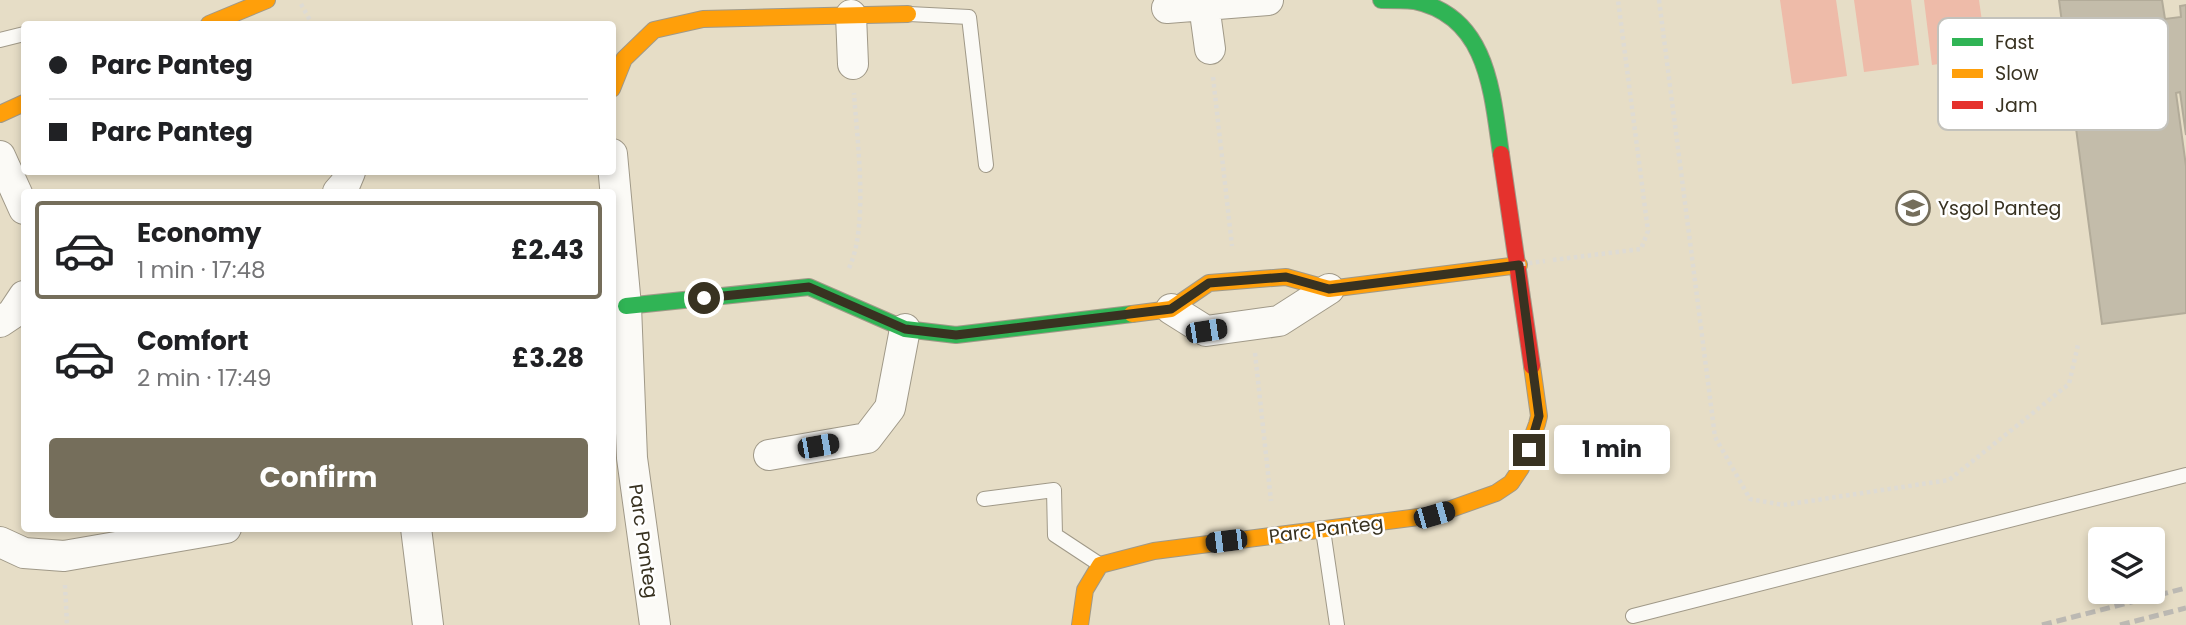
<!DOCTYPE html>
<meta charset="utf-8">
<style>
body{margin:0;font-family:Poppins,sans-serif;background:#f6f6f6;color:#202124;height:100vh;display:flex;flex-direction:column;font-size:26px;white-space:nowrap}
*{box-sizing:border-box;margin:0}
p{font-size:23px;color:#757577}
.icon{flex:none;width:38px;height:38px;fill:none;stroke:currentColor;stroke-width:2;stroke-linecap:round;stroke-linejoin:round}
.map{position:relative;flex:1;overflow:hidden}
.panel{position:absolute;left:21px;top:189px;width:595px;height:343px;display:flex;flex-direction:column;background:#fff;border-radius:7px;box-shadow:0 4px 10px #0003}
.panel>*{flex:none}
.banner{position:absolute;left:21px;top:21px;width:595px;height:154px;border-radius:7px;box-shadow:0 4px 10px #0003;display:grid;align-content:center;height:154px;padding:0 28px;background:#fff}
.fabs{position:absolute;left:2088px;top:527px;display:grid;gap:14px}
.fabs a{display:grid;place-items:center;width:77px;height:77px;border-radius:7px;background:#fff;box-shadow:0 4px 10px #0003;font-size:35px}
.end{position:absolute;width:32px;height:32px;margin:-16px;border:9px solid #383221;background:#fff;box-shadow:0 0 0 4px #fff}
.from{border-radius:50%}
.bubble{position:absolute;height:49px;border-radius:7px;background:#fff;box-shadow:0 4px 10px #0003;font-size:23px;font-weight:700;line-height:49px;text-align:center}
.car{position:absolute;width:21px;height:42px;margin:-21px -10px;border-radius:9px;box-shadow:0 0 5px 2px #0007;background:linear-gradient(#222 24%,#8ab4d8 0 40%,#222 0 76%,#8ab4d8 0 86%,#222 0)}
.banner b{display:flex;align-items:center;gap:24px;height:66px;font-size:26px}
.banner b+b{border-top:2px solid #e0e0e0}
.banner i{width:18px;height:18px;background:#202124}
ul{padding:12px 0 0;list-style:none}
li{display:flex;align-items:center;gap:21px;height:98px;margin:0 14px 10px;padding:0 14px;border:4px solid transparent;border-radius:7px}
li div{flex:1}
li b{display:block;font-size:26px}
li em{font-style:normal;font-weight:700}
li.on{border-color:#756e5b}
li>.icon{width:63px;height:63px;stroke-width:1.5}
.cta{display:flex;gap:14px;margin-top:auto;padding:14px 28px}
.cta a{flex:1;height:80px;border-radius:7px;background:#756e5b;color:#fff;font-size:28px;font-weight:700;line-height:80px;text-align:center}
.map>svg:first-child{display:block}
.green{fill:#eebba9}
.building{fill:#c3bcaa;stroke:#b2ab99;stroke-width:2}
.lines{fill:none;stroke-linecap:round;stroke-linejoin:round}
.lane-casing{stroke:#a09988;stroke-width:16}
.street-casing{stroke:#a09988;stroke-width:32}
.fast-casing{stroke:#a09988;stroke-width:18}
.slow-casing{stroke:#a09988;stroke-width:18}
.jam-casing{stroke:#a09988;stroke-width:18}
.path{stroke:#dedbd4;stroke-width:4.5;stroke-dasharray:3.5 3.5;stroke-linecap:butt}
.lane{stroke:#fbfaf6;stroke-width:14}
.street{stroke:#fbfaf6;stroke-width:30}
.fast{stroke:#30b455;stroke-width:16}
.slow{stroke:#ff9f0a;stroke-width:16}
.jam{stroke:#e5322d;stroke-width:16}
.rail{stroke:#bcb9b3;stroke-width:5;stroke-dasharray:10 5;stroke-linecap:butt}
.path-bridge{stroke:#dedbd4;stroke-width:4.5;stroke-dasharray:3.5 3.5;stroke-linecap:butt}
.route{stroke:#383221;stroke-width:9}
.labels{text-anchor:middle;stroke-width:5;stroke-linejoin:round;paint-order:stroke}
.poi-label{font-size:19px;fill:#383221;stroke:#fff;text-anchor:start}
.street-label{font-size:19px;fill:#383221;stroke:#fff}
.key{fill:#fff;stroke:#c3c2bc;stroke-width:2}
.key-label{font-size:19px;fill:#383221}
</style>
<div class="map">
<svg width="2186" height="625" viewBox="0 0 2186 625">
<rect width="100%" height="100%" fill="#e6ddc6"/>
<!-- green -->
<path class="green" d="M1780 0H1836L1847 76 1792 84Z
M1854 0H1911L1919 65 1864 72Z
M1924 0H1979L1987 57 1932 65Z"/>
<!-- building -->
<path class="building" d="M2059 0H2162L2165 19 2181 17 2180 6 2186 5V135L2180 92 2176 93 2186 166V313L2102 324Z"/>
<g class="lines">
<!-- lane casing -->
<g class="lane-casing">
<path id="lane" d="M909 14 969 17 986 165
M0 40 24 34
M984 499 1054 490 1055 535 1099 564
M1323 530 1337 625
M1633 616 2186 475"/>
</g>
<!-- street casing -->
<g class="street-casing">
<path id="street" d="M1204 5 1210 49
M1167 8 1268 0
M851 15 853 64
M612 154 626 306 632 458 655 625
M0 156 24 209
M338 192 345 184 350 172
M1171 309 1206 331 1279 321 1329 289
M0 322 12 314 24 296
M769 455 867 438 890 408 905 329
M416 528 428 625
M0 542 24 553 64 556 226 528"/>
</g>
<!-- fast casing -->
<g class="fast-casing">
<path id="fast" d="M1381 0C1391 0 1404 0 1414 1 1488 16 1492 92 1501 154
M626 306 809 287 905 329 956 335 1132 314"/>
</g>
<!-- slow casing -->
<g class="slow-casing">
<path id="slow" d="M209 24 267 0
M612 89 624 59 654 30 703 19 908 14
M0 114 24 103
M1132 314 1171 309 1209 283 1286 277 1329 289 1519 265
M1080 625 1085 590 1100 565 1154 551 1434 515 1496 493 1511 483 1521 468 1537 424 1539 416 1532 366"/>
</g>
<!-- jam casing -->
<g class="jam-casing">
<path id="jam" d="M1501 154 1532 366"/>
</g>
<!-- path -->
<path class="path" d="M1659 0 1715 437 1750 499 1783 505 1949 480 2069 384 2078 345
M301 4 312 24
M1213 77 1232 246
M1553 260 1641 249 1648 231 1618 0
M849 268C869 226 857 140 854 93
M1255 353 1271 501
M65 585 67 625"/>
<!-- lane -->
<use href="#lane" class="lane"/>
<!-- street -->
<use href="#street" class="street"/>
<!-- fast -->
<use href="#fast" class="fast"/>
<!-- slow -->
<use href="#slow" class="slow"/>
<!-- jam -->
<use href="#jam" class="jam"/>
<!-- rail -->
<path class="rail" d="M2042 625 2186 588
M2120 625 2186 608"/>
<!-- path-bridge -->
<path class="path-bridge" d="M1515 265 1545 261"/>
</g>
<g class="lines">
<!-- route -->
<path class="route" d="M704 298 809 287 905 329 956 335 1171 309 1209 283 1286 277 1329 289 1519 265 1539 416 1529 450"/>
</g>
<!-- icons -->
<defs>
<g id="school-ring" transform="scale(1.75)"><circle r="9.5" fill="#fff" stroke="#756e5b" stroke-width="1.5"/><path d="M0-5L7-2L0 1L-7-2ZM-4 1L0 2.5L4 1V4Q0 6-4 4Z" fill="#756e5b"/></g>
</defs>
<g fill-rule="evenodd">
<use href="#school-ring" x="1913" y="208"/>
</g>
<g class="labels">
<!-- poi labels -->
<g class="poi-label">
<text x="1938" y="215">Ysgol Panteg</text>
</g>
<!-- street labels -->
<g class="street-label">
<text transform="translate(1326 529) rotate(-7)" y="7">Parc Panteg</text>
<text transform="translate(644 541) rotate(82)" y="7">Parc Panteg</text>
</g>
</g>
<!-- legend -->
<rect x="1938" y="18" width="230" height="112" rx="10" class="key"/>
<rect x="1952" y="38" width="31" height="8" fill="#30b455"/>
<rect x="1952" y="69" width="31" height="9" fill="#ff9f0a"/>
<rect x="1952" y="101" width="31" height="8" fill="#e5322d"/>
<g class="key-label">
<text x="1995" y="49">Fast</text>
<text x="1995" y="80">Slow</text>
<text x="1995" y="112">Jam</text>
</g>
</svg>
<div class="fabs">
<a><svg class="icon" aria-label="layers" viewBox="0 0 24 24"><path d="M12 4l9 5-9 5-9-5zM3 14l9 5 9-5"/></svg></a>
</div>
<i class="end from" style="left:704px;top:298px"></i>
<i class="end" style="left:1529px;top:450px"></i>
<div class="bubble" style="left:1554px;top:425px;width:116px">1 min</div>
<i class="car" style="left:1206px;top:331px;rotate:81deg"></i>
<i class="car" style="left:818px;top:446px;rotate:80deg"></i>
<i class="car" style="left:1434px;top:515px;rotate:74deg"></i>
<i class="car" style="left:1226px;top:541px;rotate:263deg"></i>
<div class="banner">
<b><i class="from"></i>Parc Panteg</b>
<b><i></i>Parc Panteg</b>
</div>
<section class="panel">
<ul>
<li class="on"><svg class="icon" aria-label="car" viewBox="0 0 24 24"><path d="M5 17H2v-5l4-1 3-4h7l3 4 3 1v5h-3M9 17h6M6 11h13"/><circle cx="7" cy="17" r="2"/><circle cx="17" cy="17" r="2"/></svg><div><b>Economy</b><p>1 min · 17:48</p></div><em>£2.43</em></li>
<li><svg class="icon" aria-label="car" viewBox="0 0 24 24"><path d="M5 17H2v-5l4-1 3-4h7l3 4 3 1v5h-3M9 17h6M6 11h13"/><circle cx="7" cy="17" r="2"/><circle cx="17" cy="17" r="2"/></svg><div><b>Comfort</b><p>2 min · 17:49</p></div><em>£3.28</em></li>
</ul>
<div class="cta"><a>Confirm</a></div>
</section>
</div>
